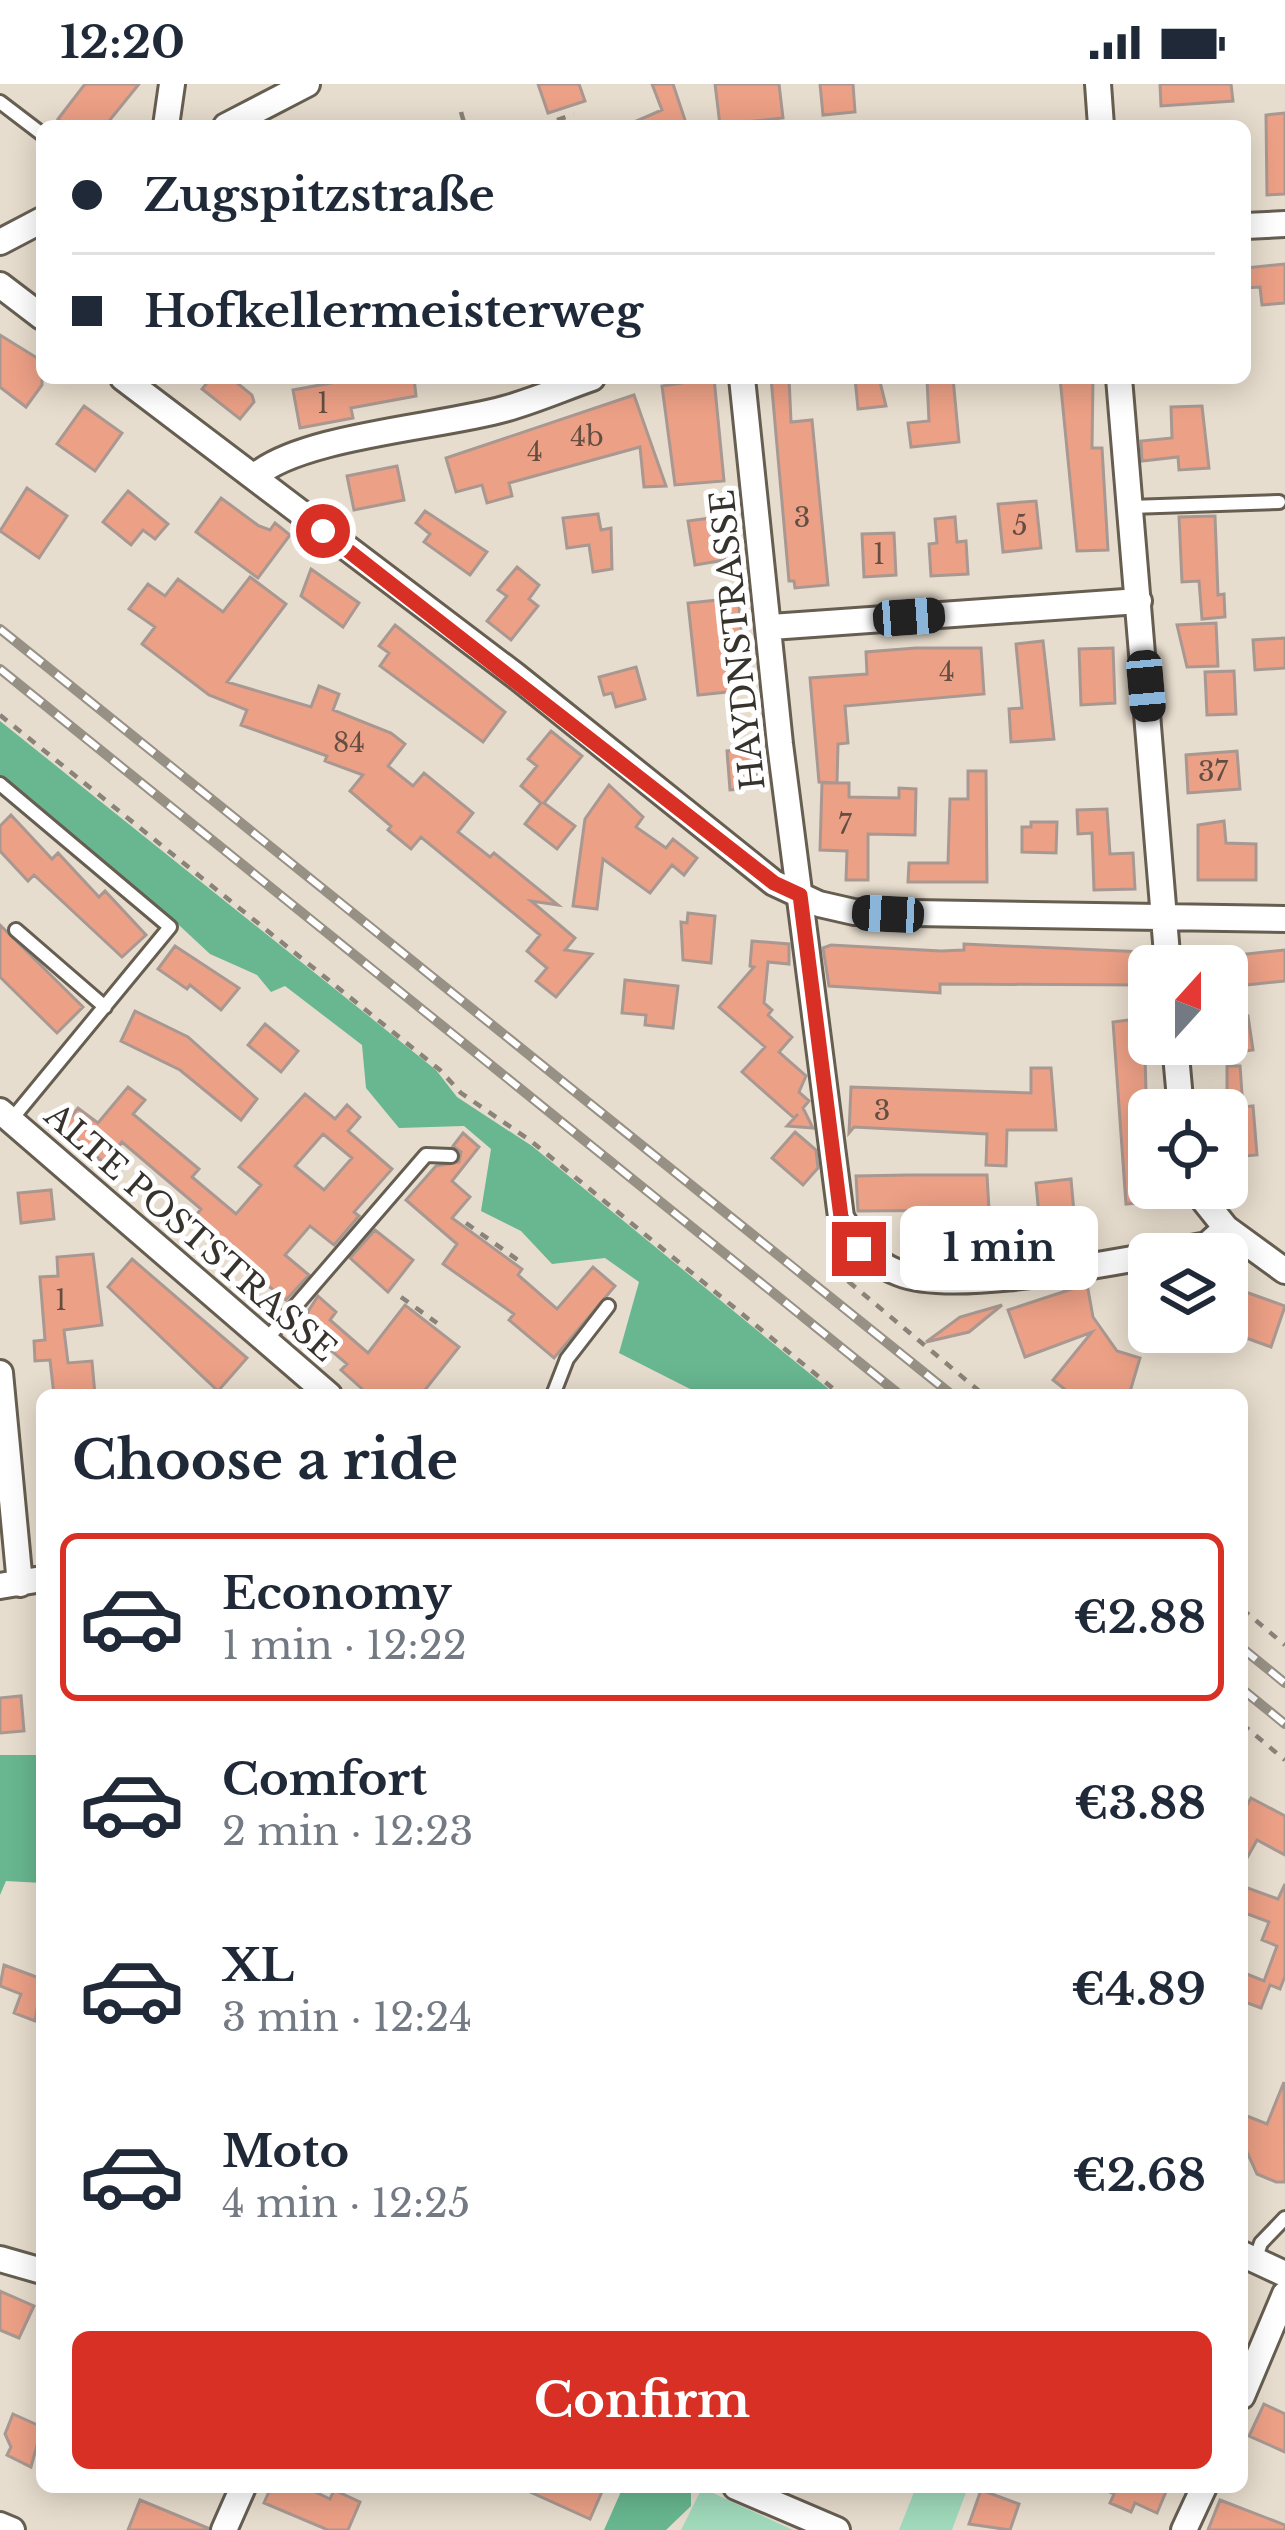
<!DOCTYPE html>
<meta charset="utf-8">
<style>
body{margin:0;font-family:"Libre Baskerville",serif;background:#f6f6f7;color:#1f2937;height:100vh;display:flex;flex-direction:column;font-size:45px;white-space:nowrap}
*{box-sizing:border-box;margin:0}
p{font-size:39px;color:#747a83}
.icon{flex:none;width:66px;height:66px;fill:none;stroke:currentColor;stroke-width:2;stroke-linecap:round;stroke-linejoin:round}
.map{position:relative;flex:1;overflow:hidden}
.side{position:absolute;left:36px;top:1305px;width:1212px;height:1104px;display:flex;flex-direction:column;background:#fff;border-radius:18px;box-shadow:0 6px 30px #0003}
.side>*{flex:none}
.top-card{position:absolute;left:36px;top:36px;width:1215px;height:264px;border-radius:18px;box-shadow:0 6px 30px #0003;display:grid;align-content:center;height:264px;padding:0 36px;background:#fff}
.needle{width:78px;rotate:21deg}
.fabs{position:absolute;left:1128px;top:861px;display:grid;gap:24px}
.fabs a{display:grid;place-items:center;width:120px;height:120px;border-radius:18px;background:#fff;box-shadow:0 6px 30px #0003;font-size:60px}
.end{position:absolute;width:54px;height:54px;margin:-27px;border:15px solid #d93025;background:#fff;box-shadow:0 0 0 6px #fff}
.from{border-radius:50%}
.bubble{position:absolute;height:84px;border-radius:18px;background:#fff;box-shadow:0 6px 30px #0003;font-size:39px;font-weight:700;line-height:84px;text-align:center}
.car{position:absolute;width:36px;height:72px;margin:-36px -18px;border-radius:15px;box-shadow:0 0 9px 3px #0007;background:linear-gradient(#222 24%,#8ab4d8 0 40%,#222 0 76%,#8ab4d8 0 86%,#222 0)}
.top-card b{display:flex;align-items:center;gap:42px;height:114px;font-size:45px}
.top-card b+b{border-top:3px solid #e0e1e3}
.top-card i{width:30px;height:30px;background:#1f2937}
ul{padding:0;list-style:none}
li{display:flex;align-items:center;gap:36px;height:168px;margin:0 24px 18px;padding:0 12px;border:6px solid transparent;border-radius:18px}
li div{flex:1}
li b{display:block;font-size:45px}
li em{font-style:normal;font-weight:700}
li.on{border-color:#d93025}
li>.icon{width:108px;height:108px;stroke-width:1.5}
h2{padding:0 36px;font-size:54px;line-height:144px}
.button{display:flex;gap:24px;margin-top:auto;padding:24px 36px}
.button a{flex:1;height:138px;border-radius:18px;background:#d93025;color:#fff;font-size:48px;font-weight:700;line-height:138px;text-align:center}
.status{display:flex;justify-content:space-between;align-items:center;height:84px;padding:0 60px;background:#fff;direction:ltr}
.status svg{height:33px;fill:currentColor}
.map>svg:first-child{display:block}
.green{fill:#a0d9bb}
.forest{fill:#68b790}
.building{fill:#eca086;stroke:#a99891;stroke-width:3;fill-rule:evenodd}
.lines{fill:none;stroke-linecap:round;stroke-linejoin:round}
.lane-casing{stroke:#665e51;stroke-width:18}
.street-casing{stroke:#665e51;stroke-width:30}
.path{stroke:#8a8379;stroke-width:4.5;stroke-dasharray:9 9;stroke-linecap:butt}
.lane{stroke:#fff;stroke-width:12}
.street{stroke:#fff;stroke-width:24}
.rail-casing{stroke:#979085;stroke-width:10}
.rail{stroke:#fff;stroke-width:6;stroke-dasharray:18;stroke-linecap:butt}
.route{stroke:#d93025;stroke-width:15}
.labels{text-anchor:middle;stroke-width:10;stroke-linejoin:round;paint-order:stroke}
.number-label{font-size:27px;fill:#644e42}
.street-label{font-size:33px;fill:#36322c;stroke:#fff}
</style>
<div class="status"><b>12:20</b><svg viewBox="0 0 49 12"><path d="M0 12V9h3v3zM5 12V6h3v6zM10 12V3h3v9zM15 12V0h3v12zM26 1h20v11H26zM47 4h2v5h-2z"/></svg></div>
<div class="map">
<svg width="1285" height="2446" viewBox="0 0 1285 2446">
<rect width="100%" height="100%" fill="#e7ddce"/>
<!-- green -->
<path class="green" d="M916 2403H968L952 2446H899Z
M702 2404 793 2446H681Z"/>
<!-- forest -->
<path class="forest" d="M0 637 436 986 457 1013 532 1062 836 1311H702L619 1269 639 1198 605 1174 552 1180 521 1147 481 1127 491 1065 464 1042 399 1044 366 1004 362 961 285 902 271 908 257 891 210 870 167 830 0 705Z
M0 1671H42V1799L6 1797 0 1811Z
M623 2403H691V2422L666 2446H604Z"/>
<!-- building -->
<path class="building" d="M85 0H139L105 42H67L58 35Z
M538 0H579L585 17 548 29Z
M652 0H673L687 42H625L662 26Z
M715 0H779L783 34 720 41Z
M820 0H853L855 28 823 31Z
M1160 0H1231L1233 17 1161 22Z
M1285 29V110L1267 111 1266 31Z
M1285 180V219L1262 221 1260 203 1245 204V184Z
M0 251 42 277V301L26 323 0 303Z
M211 294H231L252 311 254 318 240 335 202 305Z
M358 294H414L416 312 351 324 353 334 300 344 293 306Z
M714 294 724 397 675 401 662 302Z
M771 294H789L791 338 812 336 828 501 795 504 794 497H789Z
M855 294H879L886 322 858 325Z
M953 294 959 358 911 363 908 339 929 337 927 296Z
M1060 294H1093L1092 364H1102L1108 466 1077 467Z
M634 311 666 402 644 403 640 363 509 399 512 412 487 419 482 401 456 408 446 374Z
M84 322 122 349 95 387 57 360Z
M1202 322 1209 384 1179 386 1178 373 1142 377 1141 357 1172 354 1171 323Z
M397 382 404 416 354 426 347 392Z
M27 404 67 432 39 474 0 447Z
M128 407 168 440 155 455 143 446 131 461 103 438Z
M221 414 259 442 270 446 275 439 290 451 258 494 196 448Z
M1036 417 1041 464 1003 468 998 420Z
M425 427 487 468 470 491 424 458 430 450 416 439Z
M598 430 601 446 611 444 612 485 593 488 589 461 567 464 563 434Z
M1215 432 1218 511 1224 510 1225 533 1202 535 1199 497 1182 498 1179 433Z
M718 433 725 476 695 481 688 437Z
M955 433 957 458 966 457 968 490 931 492 929 460 937 459 935 435Z
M894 449 896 491 864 493 862 450Z
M517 483 539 501 529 515 538 522 511 556 487 537 507 512 498 506Z
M311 485 359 519 343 543 301 512Z
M250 493 286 520 227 598 311 623 319 602 339 610 333 626 391 649 405 660 388 682 413 702 424 689 473 729 458 748 490 773 494 769 558 821 531 817 575 854 565 866 592 870 556 913 536 897 547 884 527 867 540 851 421 753 411 765 388 746 391 742 350 707 363 691 325 677 327 672 241 641 247 626 209 611 142 560 155 543 129 525 148 500 165 512 178 495 223 528Z
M738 514 748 606 698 611 688 519Z
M1216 539 1218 582 1187 583 1177 541Z
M395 541 505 628 483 658 380 582 389 569 379 562Z
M1285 554V584L1255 586 1253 556Z
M1043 557 1054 655 1011 658 1009 625 1022 624 1016 560Z
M916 564H981L984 610 845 622 848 659 838 660 837 699 819 698 810 594 867 590 866 568Z
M1113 564 1115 619 1081 621 1079 565Z
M636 583 645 615 616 623 612 609 604 611 599 593Z
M1234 587 1236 630 1207 631 1205 588Z
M551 647 582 672 544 719 575 742 557 765 525 740 541 719 521 702 537 682 528 675Z
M756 665 759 704 730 706 727 667Z
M1237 667 1240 705 1188 709 1186 671Z
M968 687H986L987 798H908L909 779H948L950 715H968Z
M822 699H849V713L899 714V704L916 705 915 751 868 750V796H846L847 767 820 766Z
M609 701 643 733 636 743 666 764 673 755 697 774 684 791 672 781 650 809 603 775 597 825 573 822 585 735Z
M1107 725 1110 770 1133 769 1135 805 1094 806 1092 749 1078 750 1077 726Z
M11 731 52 775 58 769 99 813 105 807 146 851 122 873 34 791 28 797 0 767V742Z
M1224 737 1226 759 1256 760V796H1198V741Z
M1031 738H1057L1056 769 1022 768V743H1031Z
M688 829 715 832 711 879 683 876 681 838 687 839Z
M0 841 83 923 57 949 0 893Z
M752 857 789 860V880L768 878 764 919 772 926 768 931 792 953 779 968 806 992 799 1008 809 1017 803 1024 813 1044 787 1042 798 1030 794 1034 742 988 765 963 719 923 754 883 750 882Z
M964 860 1144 868 1143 901 940 900V909L829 902 823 864 831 861 941 867 964 866Z
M175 862 239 904 221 926 190 901 187 905 158 885Z
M1285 866V897L1227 903V872Z
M625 896 678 902 673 944 645 941 646 931 622 929Z
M135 927 188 953 257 1015 241 1036 180 986 121 957Z
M1248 932 1253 966 1227 969V935Z
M1144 934 1149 1118 1126 1120 1113 938Z
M265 940 298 967 281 988 248 961Z
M1227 982H1240L1243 1023 1253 1022 1257 1071 1234 1073 1227 1026H1216L1214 1008 1227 1007Z
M1031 984H1051L1056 1046H1007L1006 1082 986 1081 987 1050 854 1043 849 1049 851 1003 1031 1009Z
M128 1003 145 1016 133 1030 199 1085 192 1093 236 1130 261 1101 239 1083 305 1010 335 1035 347 1021 360 1033 348 1047 392 1085 354 1128 359 1132 334 1161 310 1142 285 1171 309 1191 286 1216 190 1139 201 1125 122 1058 105 1080 62 1043 78 1024 98 1039ZM323 1050 352 1074 324 1106 295 1082Z
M795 1048 816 1066 818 1084 803 1101 772 1074Z
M463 1049 479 1063 452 1097 470 1113 452 1134 522 1185 518 1191 557 1225 593 1183 615 1202 554 1274 509 1236 514 1230 443 1180 457 1160 406 1116 436 1082 459 1078 461 1068 453 1062Z
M908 1091H987L989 1126 858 1127 856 1092Z
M1071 1095 1076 1151 1084 1150 1086 1166 1060 1170 1057 1151 1041 1153 1036 1099Z
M51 1106 54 1135 21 1139 18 1109Z
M375 1146 413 1176 388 1208 350 1174Z
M93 1170 102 1241 64 1246 68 1279 92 1277 95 1311H54L50 1276 35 1277 34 1257 45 1256 40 1193 58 1192 57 1173Z
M132 1175 247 1274 218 1307 108 1203Z
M1087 1200 1093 1233 1117 1267 1140 1274 1129 1311H1072L1053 1296 1092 1248 1025 1273 1008 1226Z
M1240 1206 1285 1222 1271 1263 1227 1247Z
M318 1212 336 1228 330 1236 368 1269 405 1221 459 1263 421 1311H369L341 1286 347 1280 300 1240Z
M1002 1221 969 1248 926 1258 960 1233Z
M21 1612 24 1647 0 1649V1614Z
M1251 1714 1285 1732V1771L1257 1756 1242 1783V1730Z
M1285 1800V1892L1280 1905 1270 1901 1261 1924 1242 1917V1888L1264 1897 1277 1862 1262 1856 1269 1838 1242 1828V1802L1278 1815Z
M4 1881 42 1895 35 1937 14 1929 21 1910 0 1902Z
M1284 1998 1285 2098H1276L1257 2090 1242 2057V2030L1267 2040Z
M0 2207 34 2222 19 2254 0 2246Z
M1264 2320 1285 2330V2368L1249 2352Z
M13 2330 42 2343 31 2383 7 2371 11 2363 5 2350Z
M271 2403H305L330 2415 334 2406 360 2418 348 2446H328L264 2419Z
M519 2403H604L590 2435Z
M1098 2403H1168L1157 2429 1135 2419 1131 2428 1110 2419 1114 2410Z
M981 2406 1019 2420 1010 2446 969 2440Z
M140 2416 208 2444V2446H128Z
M1220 2416 1285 2441V2446H1208Z"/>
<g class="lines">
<!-- lane casing -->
<g class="lane-casing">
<path id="lane" d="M0 18 42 50
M1130 423 1279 418
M0 700 170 843 11 1036
M16 846 105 923
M266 1256 426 1071 451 1072
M553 1311 567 1275 608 1222
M1255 2176 1261 2159 1285 2134"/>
</g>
<!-- street casing -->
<g class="street-casing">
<path id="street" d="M1098 0 1101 42
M166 42 172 0
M226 42 307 0
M1245 142 1285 140
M0 158 42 136
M0 201 42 233
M123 294 516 592 774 799 819 820 854 828 1285 835
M742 294 780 660 841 1133C855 1158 870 1178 899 1189 951 1210 1091 1182 1149 1172
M1119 294 1168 882
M254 393C299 352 441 343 504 325 534 317 563 304 592 294
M771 543 1139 517
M1175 960 1181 1026
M0 1027 329 1311
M1194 1104 1226 1144 1285 1187
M1160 1170 1207 1161 1226 1144
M0 1289 20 1500
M0 1502 42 1495
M1242 2170 1285 2190
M0 2175 42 2187
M1242 2312 1285 2210
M736 2403 837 2446
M0 2441 12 2446
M224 2446 243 2403
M1184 2446 1204 2403"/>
</g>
<!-- path -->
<path class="path" d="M461 28 465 42
M540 42 574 30
M0 631 440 986 461 1009 531 1057 841 1311
M466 1139 522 1179
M845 1180 849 1198 984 1311
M401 1213 437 1239
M1242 1525 1285 1561
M1242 1640 1285 1676"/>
<!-- lane -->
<use href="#lane" class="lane"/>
<!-- street -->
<use href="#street" class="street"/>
<!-- rail casing -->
<g class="rail-casing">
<path id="rail" d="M0 545 952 1311
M0 585 900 1311
M1242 1564 1285 1599
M1242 1605 1285 1640"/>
</g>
<!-- rail -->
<use href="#rail" class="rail"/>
</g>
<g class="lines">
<!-- route -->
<path class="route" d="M323 447 774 799 800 811 841 1133 859 1165"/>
</g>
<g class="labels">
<!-- number labels -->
<g class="number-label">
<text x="323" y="329">1</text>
<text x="587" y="362">4b</text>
<text x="535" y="377">4</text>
<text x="802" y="443">3</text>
<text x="1020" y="451">5</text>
<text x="879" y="480">1</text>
<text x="947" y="597">4</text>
<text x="349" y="668">84</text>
<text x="1213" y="697">37</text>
<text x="845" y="750">7</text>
<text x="882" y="1036">3</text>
<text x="61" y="1226">1</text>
</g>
<!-- street labels -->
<g class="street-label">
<text transform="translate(737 556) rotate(-96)" y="12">HAYDNSTRASSE</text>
<text transform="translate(191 1148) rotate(41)" y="12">ALTE POSTSTRASSE</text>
</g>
</g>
</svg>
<div class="fabs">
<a><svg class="needle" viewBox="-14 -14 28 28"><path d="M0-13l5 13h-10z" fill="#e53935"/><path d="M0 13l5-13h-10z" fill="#747a83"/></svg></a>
<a><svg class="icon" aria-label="locate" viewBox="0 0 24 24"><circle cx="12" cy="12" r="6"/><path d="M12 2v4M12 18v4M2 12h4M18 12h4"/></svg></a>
<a><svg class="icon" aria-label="layers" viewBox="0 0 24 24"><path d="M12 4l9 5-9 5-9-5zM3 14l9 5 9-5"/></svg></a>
</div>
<i class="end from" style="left:323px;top:447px"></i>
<i class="end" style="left:859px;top:1165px"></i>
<div class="bubble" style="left:900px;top:1122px;width:198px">1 min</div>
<i class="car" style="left:909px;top:533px;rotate:86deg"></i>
<i class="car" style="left:1146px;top:602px;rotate:175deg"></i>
<i class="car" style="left:888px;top:830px;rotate:273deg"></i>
<div class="top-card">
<b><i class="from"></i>Zugspitzstraße</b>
<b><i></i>Hofkellermeisterweg</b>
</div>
<section class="side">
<h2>Choose a ride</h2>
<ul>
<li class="on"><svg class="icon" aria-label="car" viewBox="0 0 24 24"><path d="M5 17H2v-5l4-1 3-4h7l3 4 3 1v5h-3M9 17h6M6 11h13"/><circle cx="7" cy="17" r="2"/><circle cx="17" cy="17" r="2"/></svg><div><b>Economy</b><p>1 min · 12:22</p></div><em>€2.88</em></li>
<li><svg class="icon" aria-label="car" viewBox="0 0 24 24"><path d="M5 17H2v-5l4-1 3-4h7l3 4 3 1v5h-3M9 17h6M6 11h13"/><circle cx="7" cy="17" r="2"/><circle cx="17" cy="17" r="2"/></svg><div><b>Comfort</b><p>2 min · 12:23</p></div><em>€3.88</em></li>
<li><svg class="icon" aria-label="car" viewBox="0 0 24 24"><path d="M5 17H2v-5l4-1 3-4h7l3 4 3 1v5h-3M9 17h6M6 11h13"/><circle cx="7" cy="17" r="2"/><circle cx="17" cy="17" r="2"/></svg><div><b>XL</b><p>3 min · 12:24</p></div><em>€4.89</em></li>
<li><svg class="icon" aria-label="car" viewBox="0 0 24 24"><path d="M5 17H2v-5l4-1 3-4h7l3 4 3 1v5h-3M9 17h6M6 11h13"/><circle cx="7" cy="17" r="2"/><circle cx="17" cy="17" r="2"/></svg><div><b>Moto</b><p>4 min · 12:25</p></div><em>€2.68</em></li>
</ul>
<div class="button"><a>Confirm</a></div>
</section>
</div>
